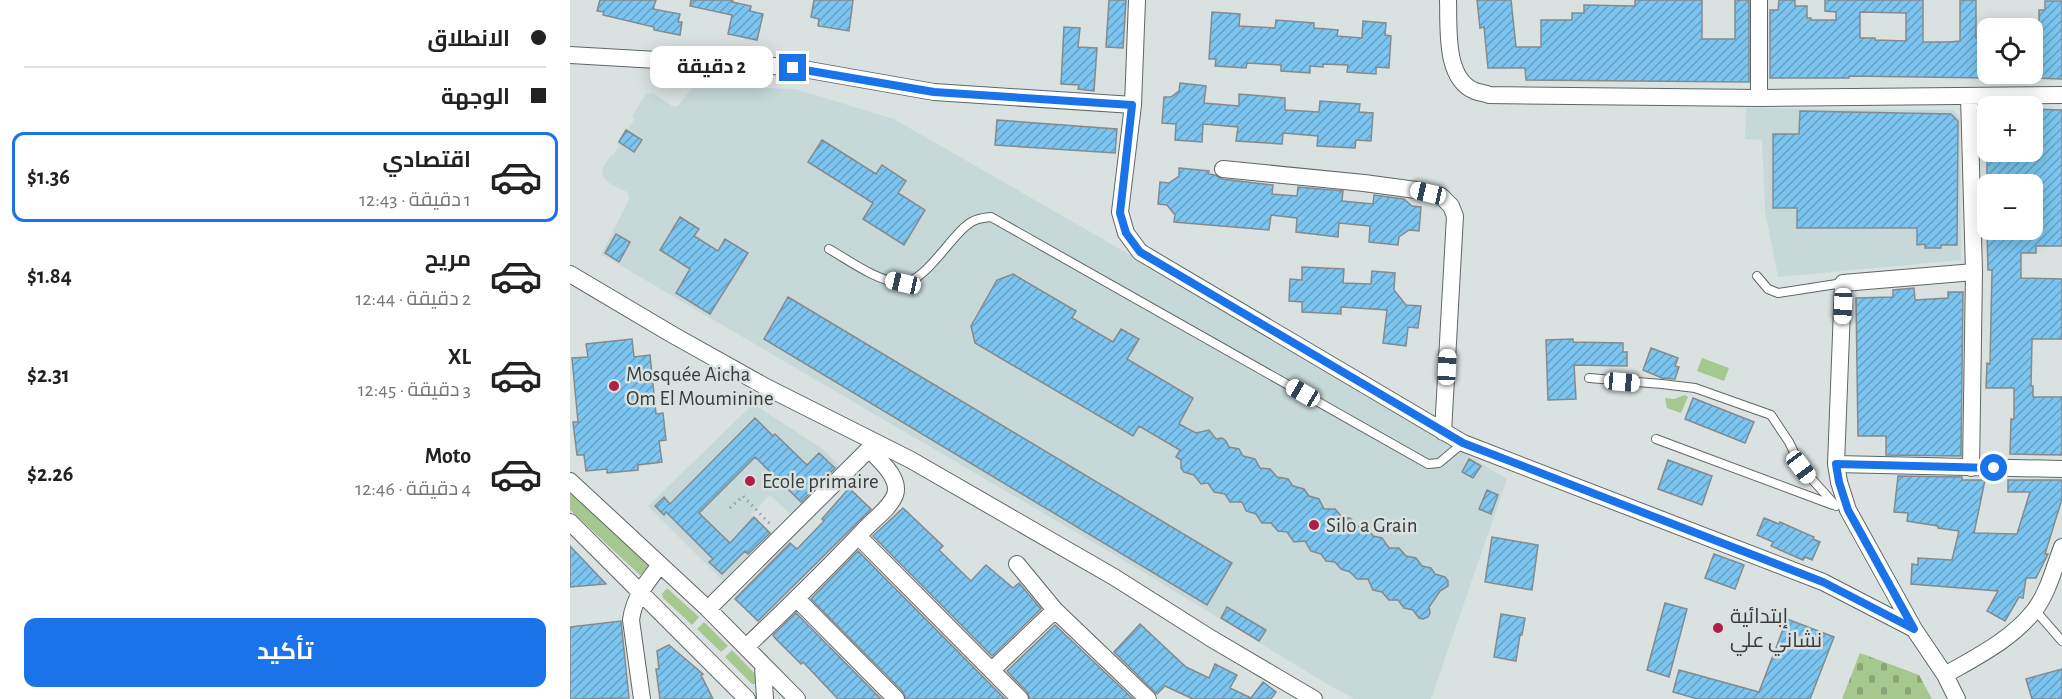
<!DOCTYPE html>
<html lang="ar">
<meta charset="utf-8">
<style>
body{margin:0;font-family:"Alegreya Sans",Cairo,sans-serif;background:#f6f6f6;color:#222;direction:rtl;height:100vh;display:flex;flex-direction:column;font-size:22px;white-space:nowrap}
*{box-sizing:border-box;margin:0}
p{font-size:20px;color:#767676}
.icon{flex:none;width:33px;height:33px;fill:none;stroke:currentColor;stroke-width:2;stroke-linecap:round;stroke-linejoin:round}
.map{position:relative;flex:1;overflow:hidden;direction:ltr}
.drawer{display:flex;flex-direction:column;background:#fff;width:570px}
.drawer>*{flex:none}
.guide{display:grid;align-content:center;height:132px;padding:0 24px;background:#fff}
.controls{position:absolute;left:1407px;top:18px;display:grid;gap:12px}
.controls a{display:grid;place-items:center;width:66px;height:66px;border-radius:12px;background:#fff;box-shadow:0 3px 15px #0003;font-size:30px}
.end{position:absolute;width:27px;height:27px;margin:-14px;border:8px solid #1a73e8;background:#fff;box-shadow:0 0 0 3px #fff}
.from{border-radius:50%}
.bubble{position:absolute;height:42px;border-radius:12px;background:#fff;box-shadow:0 3px 15px #0003;font-size:20px;font-weight:700;line-height:42px;text-align:center;direction:rtl}
.car{position:absolute;width:18px;height:36px;margin:-18px -9px;border-radius:8px;box-shadow:0 0 4px 2px #0007;background:linear-gradient(#fff 24%,#345 0 40%,#fff 0 76%,#345 0 86%,#fff 0)}
.guide b{display:flex;align-items:center;gap:21px;height:57px;font-size:22px}
.guide b+b{border-top:2px solid #e0e0e0}
.guide i{width:15px;height:15px;background:#222}
ul{padding:0;list-style:none}
li{display:flex;align-items:center;gap:18px;height:90px;margin:0 12px 9px;padding:0 12px;border:3px solid transparent;border-radius:12px}
li div{flex:1}
li b{display:block;font-size:22px}
li em{font-style:normal;font-weight:700}
li.on{border-color:#1a73e8}
li>.icon{width:54px;height:54px;stroke-width:1.5}
.cta{display:flex;gap:12px;margin-top:auto;padding:12px 24px}
.cta a{flex:1;height:69px;border-radius:12px;background:#1a73e8;color:#fff;font-size:24px;font-weight:700;line-height:69px;text-align:center}
main{display:flex;flex:1;min-height:0}
.map>svg:first-child{display:block}
.built{fill:#c7d8d9}
.green{fill:#a5c88f}
.cemetery{fill:url(#cemetery-stones)}
.building{fill:url(#building-hatch);stroke:#858a8d;stroke-width:1.5;fill-rule:evenodd}
.lines{fill:none;stroke-linecap:round;stroke-linejoin:round}
.lane-casing{stroke:#5f6666;stroke-width:10}
.street-casing{stroke:#5f6666;stroke-width:18}
.path{stroke:#9ba0a0;stroke-width:3;stroke-dasharray:1.5 4.5;stroke-linecap:butt}
.lane{stroke:#fff;stroke-width:8}
.street{stroke:#fff;stroke-width:16}
.route{stroke:#1a73e8;stroke-width:8}
.poi-dot{fill:#b01e4a;stroke:#dae1e1;stroke-width:2}
.labels{text-anchor:middle;stroke-width:5;stroke-linejoin:round;paint-order:stroke}
.poi-label{font-size:21px;fill:#3a3d3d;stroke:#dae1e1;text-anchor:start}
</style>
<main>
<div class="map">
<svg width="1492" height="699" viewBox="0 0 1492 699">
<defs>
<pattern id="cemetery-stones" width="16" height="16" patternUnits="userSpaceOnUse" patternTransform="scale(1.5)"><rect width="16" height="16" fill="#a5c88f"/><path d="M2 7V4a2 2 0 0 1 4 0v3zM10 15v-3a2 2 0 0 1 4 0v3z" fill="#87a476"/></pattern>
<pattern id="building-hatch" width="6" height="6" patternUnits="userSpaceOnUse" patternTransform="scale(1.5)"><rect width="6" height="6" fill="#7bc5f0"/><path d="M-1 1l2-2M0 6l6-6M5 7l2-2" fill="none" stroke="#66a1c4"/></pattern>
</defs>
<rect width="100%" height="100%" fill="#dae1e1"/>
<!-- built -->
<path class="built" d="M124 86 225 89 324 119 668 317 937 479 861 699H785L764 688 545 555 31 254 58 202 59 197 57 192 39 183 33 177 32 169 41 155H43L49 146 47 142 56 128 58 129 65 118 62 116 75 95 83 93 102 106H108Z
M1176 108 1383 110 1390 117 1391 260 1208 277 1195 211 1192 140 1175 139Z
M183 404 253 449 270 466 221 515 200 495 181 514 201 533 153 581 78 506Z"/>
<!-- green -->
<path class="green" d="M1132 358 1159 368 1154 381 1127 371Z
M1115 395 1118 397 1111 413 1097 408 1095 398 1104 399Z
M0 491 78 563 79 568 75 574 70 575 0 510Z
M97 588 129 617 122 625 93 598 92 594Z
M134 622 158 646 151 652 127 629Z
M162 650 189 678 185 684H182L155 657Z"/>
<!-- cemetery -->
<path class="cemetery" d="M1290 653 1349 675 1362 699H1272Z"/>
<!-- building -->
<path class="building" d="M30 0H86L83 9 110 14 108 22H112L110 35 84 30V27L33 15 34 12 27 11Z
M121 0H163L162 2 181 6 180 11 193 14 187 40 158 34 162 15 120 6Z
M244 0H283L279 31 248 26 249 19 241 17Z
M539 0H556L553 48 536 47Z
M907 0H941L946 47H971V20H1002V13H1014V5L1065 6V0H1132V39H1165V0H1179V82L956 80 955 68H918L914 27 910 28Z
M1209 0H1225V6H1237V18H1241V20H1266V12L1255 11V0H1353V42H1379L1390 41V0H1406V38H1410V42H1418V78L1279 76V78H1200V10H1208ZM1290 12 1336 13V41L1305 40V38H1290Z
M1475 1H1492V79L1462 78V39H1469V10H1475Z
M642 12 670 14 669 26 705 28 706 20 744 23V28L768 30 767 36 792 38 793 21 816 23 815 35 821 36 819 68 806 67V74L777 72 778 65 753 64V67L740 66V73L711 71V65L677 63 676 68 645 66 646 59H639Z
M494 27 510 28 508 47 527 48 524 91 508 89 509 85 491 84Z
M610 83 636 86 634 103 669 106V94L715 98V110L749 112 750 101 790 104 789 112 803 113 801 141 786 140 785 148 747 146 748 136 713 133 712 144 666 141 668 127 633 124 632 142 605 140 606 124 592 123 594 97H601L609 91Z
M1462 109 1492 110V246H1466V253H1451V278L1492 279V339H1462L1461 386H1463V397H1492V455L1440 454 1441 419H1444V388H1416L1417 363 1420 364 1422 270H1418L1417 230H1462V184H1417V152H1462Z
M1230 111 1381 114 1388 121 1387 245H1371V248H1355V244L1347 245V228H1227V208H1203V134H1229Z
M427 120 547 129 545 153 425 145Z
M56 130 72 140 64 152 49 142Z
M252 140 306 174 312 165 336 181 328 193 355 210 334 245 293 219 303 203 238 162Z
M609 168 639 171 638 174 645 175 652 179 703 185 702 194 727 196 728 187 773 191 772 201 803 204 804 195 834 199 842 206 851 207 849 231 839 230 829 237 828 245 799 242 800 226 769 223 768 237 726 232 727 218 701 215 699 230 604 222 605 215 597 205 588 204 590 182 599 183 609 176Z
M110 217 129 229 124 236 148 251 155 239 178 253 140 314 106 293 120 269 90 250Z
M46 234 60 242 49 262 35 253Z
M732 267 774 269 773 283 801 284 802 271 825 273 824 290 836 305 851 306 848 328 838 327 836 346 813 343 817 310 771 307V314L732 312V302L719 301 720 279 732 280Z
M443 274 506 311 502 318 543 342 551 329 569 339 557 359 623 398 609 424 626 433 639 430 646 439 652 438 656 441 659 447 669 449 673 456 685 459 690 468 700 469 707 477 718 479 723 486 734 489 739 496 749 499 754 509H765L773 518H780L789 527 798 529 803 536 812 538 819 548H829L836 556 846 558 852 566 861 568 865 574 875 577 878 581V586L870 591 859 607 860 613 858 617 853 619 849 618 843 610 834 608 828 600H819L812 592 803 590 798 579H787L780 572 771 569 765 562 756 561 751 554 741 551 735 541 724 542 717 532 708 531 701 523H692L686 514 676 511 672 502H660L655 494 644 492 638 483 631 484 624 475 614 472 611 468V460L606 457 610 450 569 426 563 436 405 343 401 326 427 280Z
M1344 288 1345 300 1378 298V292H1393L1391 456 1316 455V436H1288L1286 298 1323 297V290Z
M218 297 662 563 637 605 194 339Z
M62 339 64 357 80 355 86 414 93 413 96 440 89 441 92 462 68 465V470L37 473V469L16 471 14 455H7L3 422H8L2 358 18 357 16 344Z
M1003 339V342L1053 343V352H1057V366L1004 365 1006 399 978 400 976 340Z
M1081 348 1108 358 1105 366 1109 367 1105 379 1092 378 1073 370Z
M1123 398 1184 422 1175 443 1115 419Z
M185 418 203 436 205 434 237 465 249 453 265 468 231 502 185 457 129 513 160 543 184 517 200 533 178 554 175 551 152 574 139 562 143 559 96 512 94 515 85 506 94 497 100 504Z
M899 459 911 466 903 478 892 472Z
M1098 460 1142 476 1132 505 1088 489Z
M1328 476 1392 477V480H1415L1404 533 1447 534 1460 492H1438V480H1492V499L1475 554H1478L1466 578H1456L1453 598 1449 597 1435 621 1417 611 1428 591 1341 584 1342 564 1348 565V558L1382 560 1389 531 1368 528V526L1337 521 1338 513 1324 512Z
M279 488 301 509 188 621 165 599 220 543 227 549 254 521 252 519Z
M917 490 928 495 921 514 909 509Z
M333 508 373 546 369 550 401 581 416 565 443 588 449 583 471 609 422 656 303 536Z
M1194 518 1209 524 1210 522 1244 537 1243 539 1250 542 1242 560 1235 557 1233 560 1201 546 1203 542 1187 535Z
M922 537 968 545 962 590 915 582Z
M0 546 36 584 0 587Z
M288 551 435 699H336L333 692 241 599Z
M1144 554 1174 565 1165 589 1135 578Z
M1095 603 1117 609 1099 677 1077 670Z
M657 607 696 630 689 641 651 618Z
M226 613 311 699H268L233 662 231 664 205 638 203 635Z
M931 614 955 618 952 635H950L946 661 924 657Z
M1217 619 1264 637 1240 699H1128L1103 692 1109 670 1189 692Z
M51 621 59 698 0 699V627Z
M570 624 616 667 639 678 645 664 667 675 660 688 681 698 693 682 706 692 701 699H623L595 686 587 694 544 652Z
M485 625 563 699H460L457 692 437 671Z
M99 645 133 674 131 675 143 699H90L86 669H89L87 651Z
M1492 669V699H1462L1456 679Z"/>
<g class="lines">
<!-- lane casing -->
<g class="lane-casing">
<path id="lane" d="M259 249C280 261 305 280 330 283 353 285 379 239 396 226 403 219 412 218 421 217L858 464 869 463 893 443
M1187 276 1198 289 1208 293 1273 283
M1019 378 1092 384 1125 388 1201 415 1219 442 1231 467 1266 506
M1086 439 1263 505
M1465 610 1492 641"/>
</g>
<!-- street casing -->
<g class="street-casing">
<path id="street" d="M878 0C879 27 874 79 905 91 910 93 915 93 919 95L1189 98 1492 95
M0 55 87 60H149L239 70 364 92 563 105 567 0
M1399 96 1404 272 1401 468
M1189 98V0
M563 105 550 212 556 233 570 252 893 443 1253 582 1344 629
M653 169 794 183 846 190 871 196 881 206 885 216 873 432
M0 274 103 335 196 387 341 460 544 577 642 639 744 699
M1266 464 1492 469
M0 481 138 609 227 699
M0 522 177 699
M288 536 450 699
M447 564 485 610 578 699
M227 599 326 699
M138 609 299 449C309 460 331 478 325 495 320 508 303 520 294 530 256 570 216 609 176 647
M193 666 195 699
M422 670 485 610
M1375 675C1406 657 1441 640 1464 611 1478 593 1484 568 1492 547
M72 699 61 620C64 597 77 582 90 565
M1387 699 1375 675 1344 629 1278 510 1269 482 1266 464 1273 283 1404 272"/>
</g>
<!-- path -->
<path class="path" d="M160 508 173 496 202 526"/>
<!-- lane -->
<use href="#lane" class="lane"/>
<!-- street -->
<use href="#street" class="street"/>
</g>
<g class="lines">
<!-- route -->
<path class="route" d="M223 68 364 92 562 105 550 213 556 233 570 252 893 443 1253 582 1344 629 1278 510 1269 482 1266 464 1424 468"/>
</g>
<!-- markers -->
<g class="poi-dot">
<circle cx="44" cy="386" r="6"/>
<circle cx="180" cy="481" r="6"/>
<circle cx="744" cy="525" r="6"/>
<circle cx="1148" cy="628" r="6"/>
</g>
<g class="labels">
<!-- poi labels -->
<g class="poi-label">
<text x="56" y="381">Mosquée Aicha<tspan x="56" dy="24">Om El Mouminine</tspan></text>
<text x="192" y="488">Ecole primaire</text>
<text x="756" y="532">Silo a Grain</text>
<text x="1160" y="623">إبتدائية<tspan x="1160" dy="24">نشاني علي</tspan></text>
</g>
</g>
</svg>
<div class="controls">
<a><svg class="icon" aria-label="locate" viewBox="0 0 24 24"><circle cx="12" cy="12" r="6"/><path d="M12 2v4M12 18v4M2 12h4M18 12h4"/></svg></a>
<a>+</a>
<a>−</a>
</div>
<i class="end from" style="left:1424px;top:468px"></i>
<i class="end" style="left:223px;top:68px"></i>
<div class="bubble" style="left:80px;top:46px;width:123px">2 دقيقة</div>
<i class="car" style="left:858px;top:193px;rotate:283deg"></i>
<i class="car" style="left:333px;top:283px;rotate:283deg"></i>
<i class="car" style="left:1273px;top:306px;rotate:182deg"></i>
<i class="car" style="left:877px;top:367px;rotate:3deg"></i>
<i class="car" style="left:1052px;top:382px;rotate:95deg"></i>
<i class="car" style="left:733px;top:393px;rotate:300deg"></i>
<i class="car" style="left:1231px;top:467px;rotate:143deg"></i>
</div>
<section class="drawer">
<div class="guide">
<b><i class="from"></i>الانطلاق</b>
<b><i></i>الوجهة</b>
</div>
<ul>
<li class="on"><svg class="icon" aria-label="car" viewBox="0 0 24 24"><path d="M5 17H2v-5l4-1 3-4h7l3 4 3 1v5h-3M9 17h6M6 11h13"/><circle cx="7" cy="17" r="2"/><circle cx="17" cy="17" r="2"/></svg><div><b>اقتصادي</b><p>1 دقيقة · 12:43</p></div><em>$1.36</em></li>
<li><svg class="icon" aria-label="car" viewBox="0 0 24 24"><path d="M5 17H2v-5l4-1 3-4h7l3 4 3 1v5h-3M9 17h6M6 11h13"/><circle cx="7" cy="17" r="2"/><circle cx="17" cy="17" r="2"/></svg><div><b>مريح</b><p>2 دقيقة · 12:44</p></div><em>$1.84</em></li>
<li><svg class="icon" aria-label="car" viewBox="0 0 24 24"><path d="M5 17H2v-5l4-1 3-4h7l3 4 3 1v5h-3M9 17h6M6 11h13"/><circle cx="7" cy="17" r="2"/><circle cx="17" cy="17" r="2"/></svg><div><b>XL</b><p>3 دقيقة · 12:45</p></div><em>$2.31</em></li>
<li><svg class="icon" aria-label="car" viewBox="0 0 24 24"><path d="M5 17H2v-5l4-1 3-4h7l3 4 3 1v5h-3M9 17h6M6 11h13"/><circle cx="7" cy="17" r="2"/><circle cx="17" cy="17" r="2"/></svg><div><b>Moto</b><p>4 دقيقة · 12:46</p></div><em>$2.26</em></li>
</ul>
<div class="cta"><a>تأكيد</a></div>
</section>
</main>
